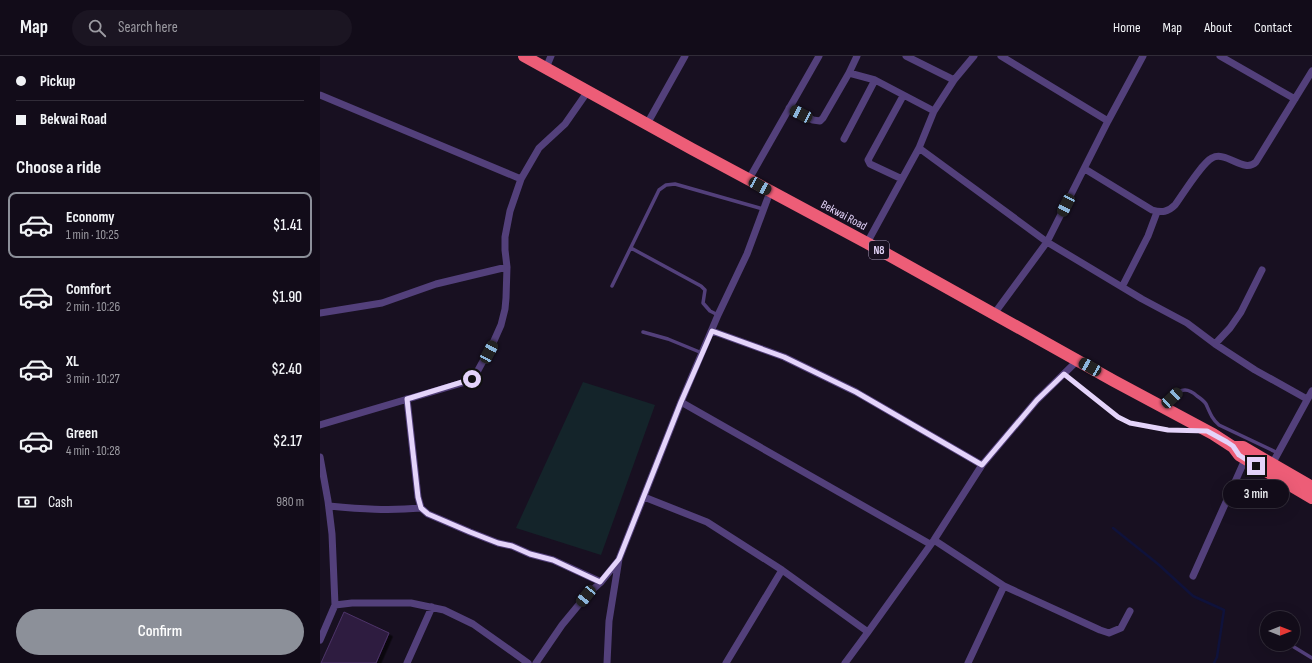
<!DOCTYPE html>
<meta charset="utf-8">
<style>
body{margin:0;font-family:"Sofia Sans Condensed",sans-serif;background:#1b1522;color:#f1f3f6;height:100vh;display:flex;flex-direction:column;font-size:15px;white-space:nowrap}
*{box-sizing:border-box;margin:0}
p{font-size:13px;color:#9c9ba2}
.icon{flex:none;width:22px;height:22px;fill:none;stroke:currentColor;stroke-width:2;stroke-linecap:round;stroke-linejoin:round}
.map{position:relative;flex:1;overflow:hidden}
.side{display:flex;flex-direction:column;background:#120c19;width:320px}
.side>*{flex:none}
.top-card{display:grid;align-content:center;height:88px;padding:0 16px;background:#120c19}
.needle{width:26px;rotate:90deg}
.controls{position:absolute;left:940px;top:555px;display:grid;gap:8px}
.controls a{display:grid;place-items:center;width:40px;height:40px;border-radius:50%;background:#120c19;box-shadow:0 4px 16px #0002,0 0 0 1px #312c38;font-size:20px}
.end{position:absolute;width:18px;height:18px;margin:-9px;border:5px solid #e4d4fa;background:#111;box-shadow:0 0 0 2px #111}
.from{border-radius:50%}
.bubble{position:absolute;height:28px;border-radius:14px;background:#120c19;box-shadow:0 4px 16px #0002,0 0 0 1px #312c38;font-size:13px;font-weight:600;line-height:28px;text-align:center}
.car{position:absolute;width:12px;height:24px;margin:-12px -6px;border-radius:5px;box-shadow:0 0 3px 1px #0007;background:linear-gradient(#222 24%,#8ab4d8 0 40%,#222 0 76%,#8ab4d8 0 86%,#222 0)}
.top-card b{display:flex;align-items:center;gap:14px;height:38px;font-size:15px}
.top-card b+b{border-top:1px solid #312c38}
.top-card i{width:10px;height:10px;background:#f1f3f6}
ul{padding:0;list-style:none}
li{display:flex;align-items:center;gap:12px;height:66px;margin:0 8px 6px;padding:0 8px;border:2px solid transparent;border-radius:8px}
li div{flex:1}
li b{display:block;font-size:15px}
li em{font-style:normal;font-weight:600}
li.on{border-color:#8c9099}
li>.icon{width:36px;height:36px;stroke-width:1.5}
h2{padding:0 16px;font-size:18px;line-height:48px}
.pay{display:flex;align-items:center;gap:10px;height:44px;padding:0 16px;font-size:15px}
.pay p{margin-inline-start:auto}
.primary-button{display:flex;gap:8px;margin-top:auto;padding:8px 16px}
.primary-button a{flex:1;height:46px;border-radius:24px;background:#8c9099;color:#fff;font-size:16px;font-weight:600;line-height:46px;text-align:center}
header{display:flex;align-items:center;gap:24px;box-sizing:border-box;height:56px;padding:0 20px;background:#120c19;border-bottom:1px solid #312c38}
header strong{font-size:19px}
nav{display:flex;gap:22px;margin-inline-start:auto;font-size:14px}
.search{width:280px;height:36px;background:#1b1522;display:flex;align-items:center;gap:10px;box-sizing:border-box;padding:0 14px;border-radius:22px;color:#9c9ba2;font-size:15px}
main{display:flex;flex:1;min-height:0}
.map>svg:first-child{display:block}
.green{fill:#14242a}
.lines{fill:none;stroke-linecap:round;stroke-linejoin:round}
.stream{stroke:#0f123b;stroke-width:2.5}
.building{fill:#2f1e40;stroke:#4d3369;filter:url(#shadow)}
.lane{stroke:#53407b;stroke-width:3.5}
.street{stroke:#53407b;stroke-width:7}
.highway{stroke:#ed5d77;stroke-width:12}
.route{stroke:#e4d4fa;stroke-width:5}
.labels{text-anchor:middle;stroke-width:4;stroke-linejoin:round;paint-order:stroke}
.shield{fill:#181021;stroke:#a799b9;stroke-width:1}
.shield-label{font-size:11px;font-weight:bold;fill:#e4d4fa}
.street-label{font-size:12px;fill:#e4d4fa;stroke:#181021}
</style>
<header>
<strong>Map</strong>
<div class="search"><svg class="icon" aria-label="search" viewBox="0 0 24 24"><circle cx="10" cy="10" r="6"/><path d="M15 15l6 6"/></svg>Search here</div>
<nav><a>Home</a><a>Map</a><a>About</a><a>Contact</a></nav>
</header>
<main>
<section class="side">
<div class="top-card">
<b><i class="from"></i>Pickup</b>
<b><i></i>Bekwai Road</b>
</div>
<h2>Choose a ride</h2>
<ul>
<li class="on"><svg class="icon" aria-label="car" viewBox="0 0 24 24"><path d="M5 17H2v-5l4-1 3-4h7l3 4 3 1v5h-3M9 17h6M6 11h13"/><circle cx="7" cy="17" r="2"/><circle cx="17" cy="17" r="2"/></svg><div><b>Economy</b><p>1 min · 10:25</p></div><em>$1.41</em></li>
<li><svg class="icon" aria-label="car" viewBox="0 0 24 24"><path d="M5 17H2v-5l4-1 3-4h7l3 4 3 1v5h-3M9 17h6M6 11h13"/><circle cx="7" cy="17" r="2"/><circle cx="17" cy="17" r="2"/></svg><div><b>Comfort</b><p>2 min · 10:26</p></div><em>$1.90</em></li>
<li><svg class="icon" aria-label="car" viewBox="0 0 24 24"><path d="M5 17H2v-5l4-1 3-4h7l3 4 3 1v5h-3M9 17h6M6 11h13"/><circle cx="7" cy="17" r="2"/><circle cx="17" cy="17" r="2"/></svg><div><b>XL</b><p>3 min · 10:27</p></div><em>$2.40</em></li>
<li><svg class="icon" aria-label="car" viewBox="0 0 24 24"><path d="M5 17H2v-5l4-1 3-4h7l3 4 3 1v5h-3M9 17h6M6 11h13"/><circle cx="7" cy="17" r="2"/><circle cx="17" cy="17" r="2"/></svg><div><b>Green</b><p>4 min · 10:28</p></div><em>$2.17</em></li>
</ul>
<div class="pay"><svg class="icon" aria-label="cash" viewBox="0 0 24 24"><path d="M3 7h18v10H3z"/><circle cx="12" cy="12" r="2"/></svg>Cash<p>980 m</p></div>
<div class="primary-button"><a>Confirm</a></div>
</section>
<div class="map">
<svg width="992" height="607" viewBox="0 0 992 607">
<defs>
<filter id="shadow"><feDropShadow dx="3.5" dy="3.5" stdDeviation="0" flood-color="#0009"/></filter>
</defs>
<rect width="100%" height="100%" fill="#181021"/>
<!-- green -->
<path class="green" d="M263 326 335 349 281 499 196 472Z"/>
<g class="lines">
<!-- stream -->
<path class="stream" d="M793 472 838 508 873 540 904 554 897 601 894 607"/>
</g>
<!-- building -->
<path class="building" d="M24 556 69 577 56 607H1Z"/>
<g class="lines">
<!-- lane -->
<path class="lane" d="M311 192 381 230 385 234 383 247 390 255 398 259
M292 230 339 134 346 129 355 128 443 153
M323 276 348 283 382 297
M744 318 798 361 810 367 848 374 878 375
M847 352C854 339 862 326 877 340 880 342 884 345 886 348 890 357 892 363 899 369L958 397
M969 588 992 602"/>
<!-- street -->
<path class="street" d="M586 0 634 24
M681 0 788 65
M900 0 975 43
M226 12 231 0
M529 17 537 0
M0 39 201 123
M469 52 493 64 500 65 503 62 529 17 555 24 614 55
M327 68 365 0
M524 83 555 24
M599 92 727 186 822 243 867 267 895 288 935 314 987 343
M765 113 832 154C842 157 848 156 855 149 863 138 882 107 892 102 906 94 924 118 936 106L992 15
M429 123 499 0
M582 123 550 108 548 104 583 40
M547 187 599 92 614 55 634 24 654 0
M802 231 828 180 837 156
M0 257 62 247 116 228 187 211
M674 258 727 186 788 65 823 0
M392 275 464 301 536 336 662 409
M895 288 910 272 921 256 942 214
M87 343 98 441 101 452 108 458 150 476 178 487 192 490 210 498 233 504 281 526
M361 346 610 488
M0 369 142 327 152 323 157 316 173 287 181 269 185 253 186 242 187 211 185 194V181L190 155 201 123 219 92 245 68 268 35
M0 401 8 445 12 478 15 549 0 584
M951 410 992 335
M324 441 387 466 462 514 548 576
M9 450C41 453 68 455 101 452
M614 484 684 530 780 574 789 577 801 572 810 555
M873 520 927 399
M15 549 32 547H91L124 554 153 568 208 607
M87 607 112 551
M216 607 242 569 266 540 281 526 298 505
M287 607 289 565 299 503 361 346 398 259 427 198 450 136
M406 607 462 514
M525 607 548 576 614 484 662 409 717 344 758 304
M648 607 684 530"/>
<!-- highway -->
<path class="highway" d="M204 0 372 93 547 187 794 325 893 378 913 391 919 399 992 442
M913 391H923L992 431"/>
</g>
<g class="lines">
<!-- route -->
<path class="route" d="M152 323 87 343 98 441 101 452 108 458 150 476 178 487 192 490 210 498 233 504 280 526 299 503 361 346 392 275 464 301 536 336 662 409 717 344 744 318 798 361 810 367 848 374 887 375 907 386 913 390 919 399 936 410"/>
</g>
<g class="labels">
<!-- shield labels -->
<rect class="shield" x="549" y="185" width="20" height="18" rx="3"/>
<g class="shield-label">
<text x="559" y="198">N8</text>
</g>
<!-- street labels -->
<g class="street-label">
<text transform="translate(524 159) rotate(28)" y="4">Bekwai Road</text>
</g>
</g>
</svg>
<div class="controls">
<a><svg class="needle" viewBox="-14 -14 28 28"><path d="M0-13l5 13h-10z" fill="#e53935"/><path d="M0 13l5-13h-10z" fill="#9c9ba2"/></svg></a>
</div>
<i class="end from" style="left:152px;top:323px"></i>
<i class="end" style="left:936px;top:410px"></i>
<div class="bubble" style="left:903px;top:424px;width:66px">3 min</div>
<i class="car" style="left:481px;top:58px;rotate:297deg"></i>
<i class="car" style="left:440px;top:130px;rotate:119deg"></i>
<i class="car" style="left:746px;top:149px;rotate:207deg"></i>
<i class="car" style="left:169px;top:296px;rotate:28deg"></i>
<i class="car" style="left:770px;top:311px;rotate:300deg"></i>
<i class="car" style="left:852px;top:342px;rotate:47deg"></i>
<i class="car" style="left:266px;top:540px;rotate:219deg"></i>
</div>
</main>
